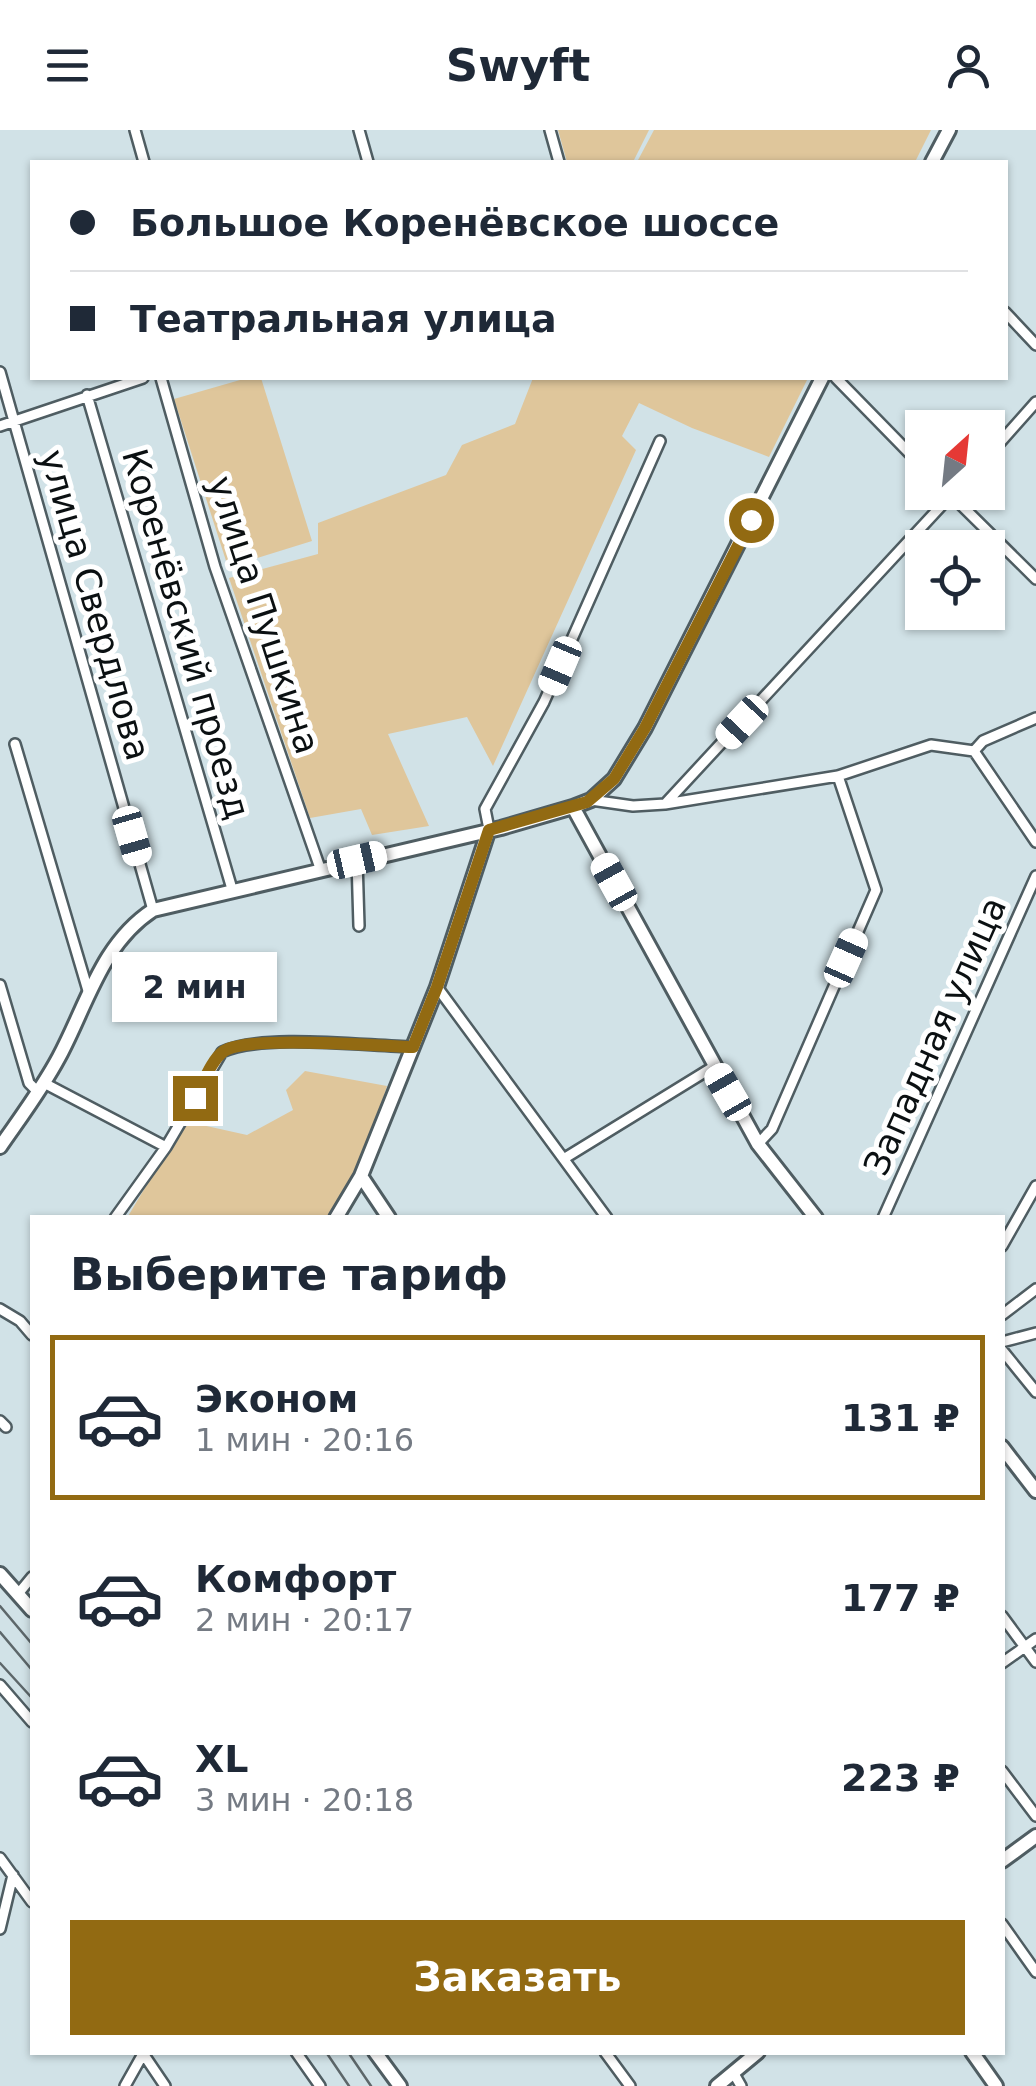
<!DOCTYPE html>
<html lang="ru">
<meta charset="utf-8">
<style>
body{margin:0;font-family:"DejaVu Sans",sans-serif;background:#f6f6f7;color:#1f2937;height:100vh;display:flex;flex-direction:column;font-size:38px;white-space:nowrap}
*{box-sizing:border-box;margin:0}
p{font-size:32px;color:#747a83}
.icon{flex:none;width:55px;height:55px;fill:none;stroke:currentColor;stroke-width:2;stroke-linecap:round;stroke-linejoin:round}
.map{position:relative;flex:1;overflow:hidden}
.details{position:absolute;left:30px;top:1085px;width:975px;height:840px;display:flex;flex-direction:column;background:#fff;border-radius:0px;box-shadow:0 2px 8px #0004}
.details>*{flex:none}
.banner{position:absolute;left:30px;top:30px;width:978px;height:220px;border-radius:0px;box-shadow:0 2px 8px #0004;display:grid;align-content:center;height:220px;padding:0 40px;background:#fff}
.needle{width:65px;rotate:27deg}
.controls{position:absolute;left:905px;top:280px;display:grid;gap:20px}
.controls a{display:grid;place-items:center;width:100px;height:100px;border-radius:0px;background:#fff;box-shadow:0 2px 8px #0004;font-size:50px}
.end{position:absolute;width:45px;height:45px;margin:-22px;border:12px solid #926a12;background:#fff;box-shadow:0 0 0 5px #fff}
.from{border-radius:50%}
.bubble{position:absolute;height:70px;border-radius:0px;background:#fff;box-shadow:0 2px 8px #0004;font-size:32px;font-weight:700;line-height:70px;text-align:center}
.car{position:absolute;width:30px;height:60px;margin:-30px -15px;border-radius:12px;box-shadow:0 0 8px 2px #0007;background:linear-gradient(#fff 24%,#345 0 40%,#fff 0 76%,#345 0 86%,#fff 0)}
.banner b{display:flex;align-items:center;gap:35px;height:95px;font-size:38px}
.banner b+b{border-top:2px solid #e0e1e3}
.banner i{width:25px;height:25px;background:#1f2937}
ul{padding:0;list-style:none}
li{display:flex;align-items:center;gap:30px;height:165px;margin:0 20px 15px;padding:0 20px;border:5px solid transparent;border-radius:0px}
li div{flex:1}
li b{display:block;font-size:38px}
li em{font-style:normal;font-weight:700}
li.active{border-color:#926a12}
li>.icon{width:90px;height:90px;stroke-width:1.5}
h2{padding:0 40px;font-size:45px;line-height:120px}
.action{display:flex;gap:20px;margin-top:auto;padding:20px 40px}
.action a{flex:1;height:115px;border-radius:0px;background:#926a12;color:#fff;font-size:40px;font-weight:700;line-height:115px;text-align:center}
header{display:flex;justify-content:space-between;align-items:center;height:130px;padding:0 40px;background:#fff;font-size:45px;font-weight:700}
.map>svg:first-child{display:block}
.green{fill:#dfc69b}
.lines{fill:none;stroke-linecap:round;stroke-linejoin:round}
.street-casing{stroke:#4f5d62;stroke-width:14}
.secondary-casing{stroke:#4f5d62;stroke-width:18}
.street{stroke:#fff;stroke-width:9}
.secondary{stroke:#fff;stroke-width:12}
.rail{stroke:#5d676a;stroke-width:2.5}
.route{stroke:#926a12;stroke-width:12}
.labels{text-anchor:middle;stroke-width:10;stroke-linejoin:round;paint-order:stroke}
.street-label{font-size:35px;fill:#0b1012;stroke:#fff}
</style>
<header><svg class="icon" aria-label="menu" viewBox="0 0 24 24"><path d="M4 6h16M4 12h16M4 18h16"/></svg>Swyft<svg class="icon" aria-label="person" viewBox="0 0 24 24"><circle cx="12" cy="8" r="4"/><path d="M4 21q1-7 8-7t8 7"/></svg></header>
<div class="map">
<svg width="1036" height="1956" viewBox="0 0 1036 1956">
<rect width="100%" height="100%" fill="#d1e2e7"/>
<!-- green -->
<path class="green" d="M558 0H649L633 32H567Z
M654 0H931L915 32H637Z
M247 248H261L312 411 228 437 174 269Z
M533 248H808L769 327 692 298 639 273 622 306 636 320 493 636 467 587 388 604 429 696 372 705 361 679 310 688 229 448 318 424V393L446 345 462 315 515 294Z
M305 941 387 956 363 1031 333 1087 127 1088 202 962 219 963 202 995 247 1005 293 980 286 960Z"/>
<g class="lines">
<!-- street casing -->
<g class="street-casing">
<path id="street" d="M135 0 144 32
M359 0 368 32
M550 0 559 32
M1005 182 1036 215
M0 242 153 780
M161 248 215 437 320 738
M836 248 922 336
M87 265 232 759
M0 296 143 248
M988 326 1036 272
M950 364 1036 449
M15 614 89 864
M974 621 1036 712
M974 621 983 611 1036 588
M591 670 633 676 665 674 838 646 931 615 974 621
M665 674 954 362
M489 699 485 679 544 572 660 311
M357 730 359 796
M0 855 29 953 38 962
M437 857 607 1088
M44 953 166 1017
M758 1014 772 999 876 760 838 646
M565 1028 713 937
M115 1088 166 1017 222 922C263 903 364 916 413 917
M883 1088 1036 746
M1002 1116 1036 1056
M0 1179 20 1191 32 1205
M1002 1185 1036 1159
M1002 1212 1036 1203
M1002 1220 1036 1262
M0 1291 6 1297
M18 1464 32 1447
M1002 1486 1036 1532
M1002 1533 1036 1509
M0 1555 32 1592
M1002 1641 1036 1686
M0 1728 32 1772
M1002 1794 1036 1842
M0 1799 13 1745
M142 1922 165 1956
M296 1922 320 1956
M605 1922 630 1956
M733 1942 741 1956
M125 1956 143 1924"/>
</g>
<!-- secondary casing -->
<g class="secondary-casing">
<path id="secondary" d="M932 32 949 0
M573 677 758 1014 816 1088
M0 1017C20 988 42 959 59 927 87 875 101 814 153 780L501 698 573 677 591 670 614 649 645 598 822 248
M361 1046 389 1088
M336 1088 361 1046 437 857 489 699
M1002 1317 1036 1361
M0 1444 32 1480
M1002 1731 1036 1706
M375 1922 400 1956
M972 1922 996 1956
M717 1956 758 1922"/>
</g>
<!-- street -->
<use href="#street" class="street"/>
<!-- secondary -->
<use href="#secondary" class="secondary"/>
<!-- rail -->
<path class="rail" d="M0 1476 32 1514
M0 1502 32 1540
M0 1533 32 1568
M326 1922 349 1956
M348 1922 371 1956"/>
</g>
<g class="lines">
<!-- route -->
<path class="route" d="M195 968C203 954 211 930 224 921 247 905 379 916 413 917L437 857 489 700 587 672 614 649 645 598 751 390"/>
</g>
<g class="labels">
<!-- street labels -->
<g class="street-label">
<text transform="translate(95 475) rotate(74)" y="12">улица Свердлова</text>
<text transform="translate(264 485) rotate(72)" y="12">улица Пушкина</text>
<text transform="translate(186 504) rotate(74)" y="12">Коренёвский проезд</text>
<text transform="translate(935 906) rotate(-66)" y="12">Западная улица</text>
</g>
</g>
</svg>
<div class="controls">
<a><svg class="needle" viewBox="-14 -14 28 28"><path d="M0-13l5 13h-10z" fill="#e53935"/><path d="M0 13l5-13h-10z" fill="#747a83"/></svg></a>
<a><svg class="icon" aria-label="locate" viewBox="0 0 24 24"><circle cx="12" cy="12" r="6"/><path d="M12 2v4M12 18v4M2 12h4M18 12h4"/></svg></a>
</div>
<i class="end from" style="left:751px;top:390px"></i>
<i class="end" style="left:195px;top:968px"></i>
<div class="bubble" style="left:112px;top:822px;width:165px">2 мин</div>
<i class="car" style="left:560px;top:536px;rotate:203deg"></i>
<i class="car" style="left:742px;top:592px;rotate:223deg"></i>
<i class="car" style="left:132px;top:706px;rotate:164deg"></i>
<i class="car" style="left:357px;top:730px;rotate:77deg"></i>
<i class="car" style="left:614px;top:752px;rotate:331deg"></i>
<i class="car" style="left:846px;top:828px;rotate:24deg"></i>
<i class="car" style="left:728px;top:962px;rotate:330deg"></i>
<div class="banner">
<b><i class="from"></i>Большое Коренёвское шоссе</b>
<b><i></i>Театральная улица</b>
</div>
<section class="details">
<h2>Выберите тариф</h2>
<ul>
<li class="active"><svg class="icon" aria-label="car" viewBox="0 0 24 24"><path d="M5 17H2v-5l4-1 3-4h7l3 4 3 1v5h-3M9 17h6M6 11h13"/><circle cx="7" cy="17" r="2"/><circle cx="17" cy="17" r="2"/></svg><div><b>Эконом</b><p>1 мин · 20:16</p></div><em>131 ₽</em></li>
<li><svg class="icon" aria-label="car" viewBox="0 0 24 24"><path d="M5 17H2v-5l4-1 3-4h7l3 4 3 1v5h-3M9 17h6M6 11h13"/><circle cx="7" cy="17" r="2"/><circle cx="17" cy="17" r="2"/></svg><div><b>Комфорт</b><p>2 мин · 20:17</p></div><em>177 ₽</em></li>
<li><svg class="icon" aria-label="car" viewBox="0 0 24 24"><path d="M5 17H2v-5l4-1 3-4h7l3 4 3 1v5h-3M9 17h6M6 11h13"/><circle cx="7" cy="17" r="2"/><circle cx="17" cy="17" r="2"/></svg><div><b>XL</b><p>3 мин · 20:18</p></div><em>223 ₽</em></li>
</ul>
<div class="action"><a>Заказать</a></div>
</section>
</div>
